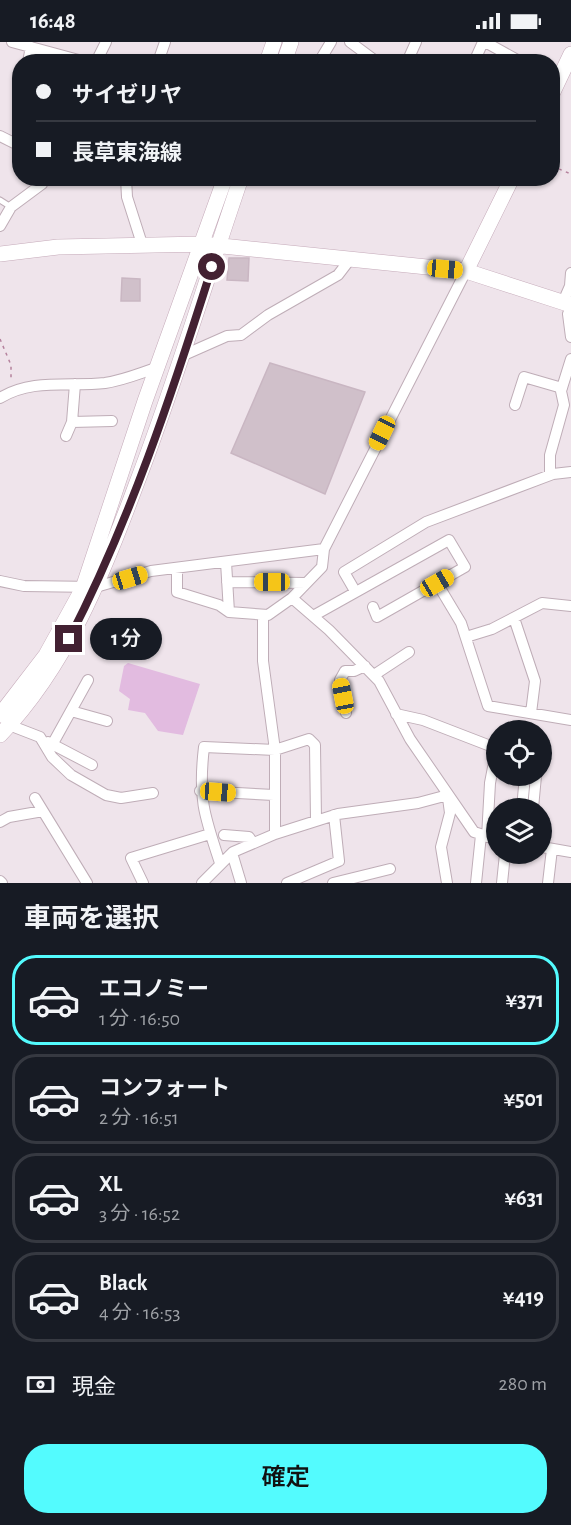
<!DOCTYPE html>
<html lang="ja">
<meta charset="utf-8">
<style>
body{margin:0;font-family:"Alegreya Sans","Noto Sans JP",sans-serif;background:#242831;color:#f1f3f6;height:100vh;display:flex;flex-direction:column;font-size:22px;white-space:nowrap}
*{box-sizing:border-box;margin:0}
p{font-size:20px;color:#9ea1a6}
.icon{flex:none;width:33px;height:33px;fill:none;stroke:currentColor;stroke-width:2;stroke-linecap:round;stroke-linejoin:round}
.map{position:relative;height:841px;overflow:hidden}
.panel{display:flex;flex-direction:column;background:#171b24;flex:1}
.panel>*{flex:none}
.top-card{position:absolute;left:12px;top:12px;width:548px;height:132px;border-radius:24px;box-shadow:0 2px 4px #0004;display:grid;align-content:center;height:132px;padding:0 24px;background:#171b24}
.fabs{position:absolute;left:486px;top:678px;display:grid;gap:12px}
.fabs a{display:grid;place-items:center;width:66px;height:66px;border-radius:50%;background:#171b24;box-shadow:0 2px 4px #0004;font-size:30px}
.end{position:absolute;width:27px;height:27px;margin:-14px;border:8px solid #432132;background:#fff;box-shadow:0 0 0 3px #fff}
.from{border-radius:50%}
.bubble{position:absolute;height:42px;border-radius:21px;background:#171b24;box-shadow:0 2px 4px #0004;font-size:20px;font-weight:600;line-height:42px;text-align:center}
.car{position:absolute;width:18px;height:36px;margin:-18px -9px;border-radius:8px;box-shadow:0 0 4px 2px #0007;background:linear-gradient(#f5c518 24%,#345 0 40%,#f5c518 0 76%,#345 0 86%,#f5c518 0)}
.top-card b{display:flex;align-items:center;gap:21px;height:57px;font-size:22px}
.top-card b+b{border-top:2px solid #363941}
.top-card i{width:15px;height:15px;background:#f1f3f6}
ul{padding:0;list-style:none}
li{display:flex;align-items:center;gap:18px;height:90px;margin:0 12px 9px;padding:0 12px;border:3px solid #363941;border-radius:24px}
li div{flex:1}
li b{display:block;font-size:22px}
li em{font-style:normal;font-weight:600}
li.on{border-color:#53fbfe}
li>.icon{width:54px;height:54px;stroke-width:1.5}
h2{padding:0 24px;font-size:27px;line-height:72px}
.pay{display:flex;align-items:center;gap:15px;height:66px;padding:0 24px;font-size:22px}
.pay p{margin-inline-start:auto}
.cta{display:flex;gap:12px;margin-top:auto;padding:12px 24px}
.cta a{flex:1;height:69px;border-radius:24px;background:#53fbfe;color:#111;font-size:24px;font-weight:600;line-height:69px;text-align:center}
.status{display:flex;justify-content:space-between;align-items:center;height:42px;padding:0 30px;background:#171b24;direction:ltr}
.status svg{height:16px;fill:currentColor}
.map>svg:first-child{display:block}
.green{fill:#e2bbe0}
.building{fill:#d0c0ca;stroke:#c9b6c2;stroke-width:1.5}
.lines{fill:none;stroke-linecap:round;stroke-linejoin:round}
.lane-casing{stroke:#bfadb7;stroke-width:7}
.street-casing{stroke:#bfadb7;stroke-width:12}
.secondary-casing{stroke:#c5aab9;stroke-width:16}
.path{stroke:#b5829d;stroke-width:1.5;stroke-dasharray:3 4.5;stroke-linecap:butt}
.lane{stroke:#fff;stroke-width:5}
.street{stroke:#fff;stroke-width:10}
.secondary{stroke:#fff;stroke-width:15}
.route{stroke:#432132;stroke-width:8}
</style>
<div class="status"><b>16:48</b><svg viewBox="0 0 49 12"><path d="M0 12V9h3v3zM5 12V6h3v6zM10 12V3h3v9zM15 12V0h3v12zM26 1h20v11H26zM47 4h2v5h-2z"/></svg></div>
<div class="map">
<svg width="571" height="841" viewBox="0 0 571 841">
<rect width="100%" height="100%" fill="#efe4eb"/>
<!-- green -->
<path class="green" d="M128 621 200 642 183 693 158 689 145 671 128 668 130 657 119 649 124 624Z"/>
<!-- building -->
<path class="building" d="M229 216H249L248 239 227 238Z
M122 236 140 237V259H121Z
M270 321 365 350 325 452 231 411Z"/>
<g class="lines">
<!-- lane casing -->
<g class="lane-casing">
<path id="lane" d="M0 158 11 165"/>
</g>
<!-- street casing -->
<g class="street-casing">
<path id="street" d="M12 0 86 20
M350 0 377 20
M485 0 521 20
M28 20 31 5
M96 20 106 0
M158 20 165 0
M319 20 331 0
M407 20 416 0
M474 20 483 0
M0 94 20 104
M126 136 127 155 142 202
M0 184 11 165 42 142 45 136
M563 260 570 244 571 231
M571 266 568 272 571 295
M184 313 227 294 241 293 268 273 338 233 351 216
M0 356C32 336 70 345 105 341 125 338 140 331 159 325
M515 363 524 335 562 346
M72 380 112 379
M66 394 72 380 75 342
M550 433V413L564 363 561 349 571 317
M226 520 229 570
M177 526V550L219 563 229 570 268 573 292 556 322 525 324 507 466 229
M0 539 24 544 96 545 151 529 324 507
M227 540 306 541
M437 541 461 581 488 664 571 678
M355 549 344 530 426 480 553 432 571 430
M292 556 329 588 379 639 410 697 474 790 496 797
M263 573V619L275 708V792
M313 574 449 498 465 525 377 575 373 565
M514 576 535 639 531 671
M466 595 492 587 542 561 571 564
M374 633 409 610
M71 669 107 679
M346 671 340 638 345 629H354L365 624
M396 672 423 678 493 705 496 710
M9 683 40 695 52 715 71 733 106 753 121 756 153 751
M48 700 92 723
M52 703 88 638
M200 749 274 753
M35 756 87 841
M522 766 525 734
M533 766 536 734
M0 780 9 775 43 769
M224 793 249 795 253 801
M487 795 490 741 496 710
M542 805 571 810
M232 811 241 841
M220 821C204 773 198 756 204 705L275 708 309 697 315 703 316 778
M0 839 2 841
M143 841 131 816 210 792
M202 841 233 810 275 792 338 772 418 761 448 753
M287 841 339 819 334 773
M333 841 390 827
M447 841 441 805 450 771 448 756
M476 841 481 793
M502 841 505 812
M548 841 552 807"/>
</g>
<!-- secondary casing -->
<g class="secondary-casing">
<path id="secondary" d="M267 20 274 0
M284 20 291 0
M552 52 571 12
M0 212 58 205 203 202 466 229 571 263
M466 229 512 136
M0 673 46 613 83 546 145 359 225 136
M0 693C67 623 103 532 136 443 175 342 206 238 241 136"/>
</g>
<!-- path -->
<path class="path" d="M552 124 571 132
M0 297 11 323V338"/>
<!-- lane -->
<use href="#lane" class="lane"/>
<!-- street -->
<use href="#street" class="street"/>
<!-- secondary -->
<use href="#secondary" class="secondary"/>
</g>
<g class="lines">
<!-- route -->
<path class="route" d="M69 597C130 479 172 352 212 225"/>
</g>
</svg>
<div class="fabs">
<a><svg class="icon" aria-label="locate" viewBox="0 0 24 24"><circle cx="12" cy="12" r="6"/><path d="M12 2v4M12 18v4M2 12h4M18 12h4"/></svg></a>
<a><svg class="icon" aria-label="layers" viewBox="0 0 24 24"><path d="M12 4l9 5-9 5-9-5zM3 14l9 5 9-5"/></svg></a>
</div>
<i class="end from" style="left:212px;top:225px"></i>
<i class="end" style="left:69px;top:597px"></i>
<div class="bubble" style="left:90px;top:576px;width:72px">1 分</div>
<i class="car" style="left:445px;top:227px;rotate:95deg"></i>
<i class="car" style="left:382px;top:391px;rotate:206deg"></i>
<i class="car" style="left:130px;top:536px;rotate:73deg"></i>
<i class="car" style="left:272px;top:540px;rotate:270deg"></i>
<i class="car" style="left:437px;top:541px;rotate:60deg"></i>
<i class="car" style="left:343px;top:654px;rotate:349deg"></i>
<i class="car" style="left:218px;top:750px;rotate:94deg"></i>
<div class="top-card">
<b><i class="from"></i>サイゼリヤ</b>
<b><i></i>長草東海線</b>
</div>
</div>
<section class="panel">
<h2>車両を選択</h2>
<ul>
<li class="on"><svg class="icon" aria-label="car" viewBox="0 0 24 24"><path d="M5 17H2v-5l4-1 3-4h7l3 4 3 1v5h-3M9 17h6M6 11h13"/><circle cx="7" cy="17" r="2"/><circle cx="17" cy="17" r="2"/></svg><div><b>エコノミー</b><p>1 分 · 16:50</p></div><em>¥371</em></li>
<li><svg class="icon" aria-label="car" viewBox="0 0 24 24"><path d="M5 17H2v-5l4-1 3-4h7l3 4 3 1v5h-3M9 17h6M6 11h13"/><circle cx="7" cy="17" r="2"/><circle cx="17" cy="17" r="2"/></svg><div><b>コンフォート</b><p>2 分 · 16:51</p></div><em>¥501</em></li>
<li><svg class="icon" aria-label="car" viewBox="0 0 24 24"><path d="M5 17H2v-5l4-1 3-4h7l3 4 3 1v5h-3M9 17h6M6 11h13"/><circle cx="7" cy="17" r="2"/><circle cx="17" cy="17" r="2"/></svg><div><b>XL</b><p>3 分 · 16:52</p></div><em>¥631</em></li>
<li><svg class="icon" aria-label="car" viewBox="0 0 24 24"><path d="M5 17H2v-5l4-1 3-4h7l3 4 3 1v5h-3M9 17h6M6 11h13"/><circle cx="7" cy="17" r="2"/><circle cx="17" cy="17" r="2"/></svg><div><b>Black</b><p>4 分 · 16:53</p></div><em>¥419</em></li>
</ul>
<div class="pay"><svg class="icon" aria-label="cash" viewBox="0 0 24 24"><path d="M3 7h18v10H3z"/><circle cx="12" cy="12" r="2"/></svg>現金<p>280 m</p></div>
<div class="cta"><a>確定</a></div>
</section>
